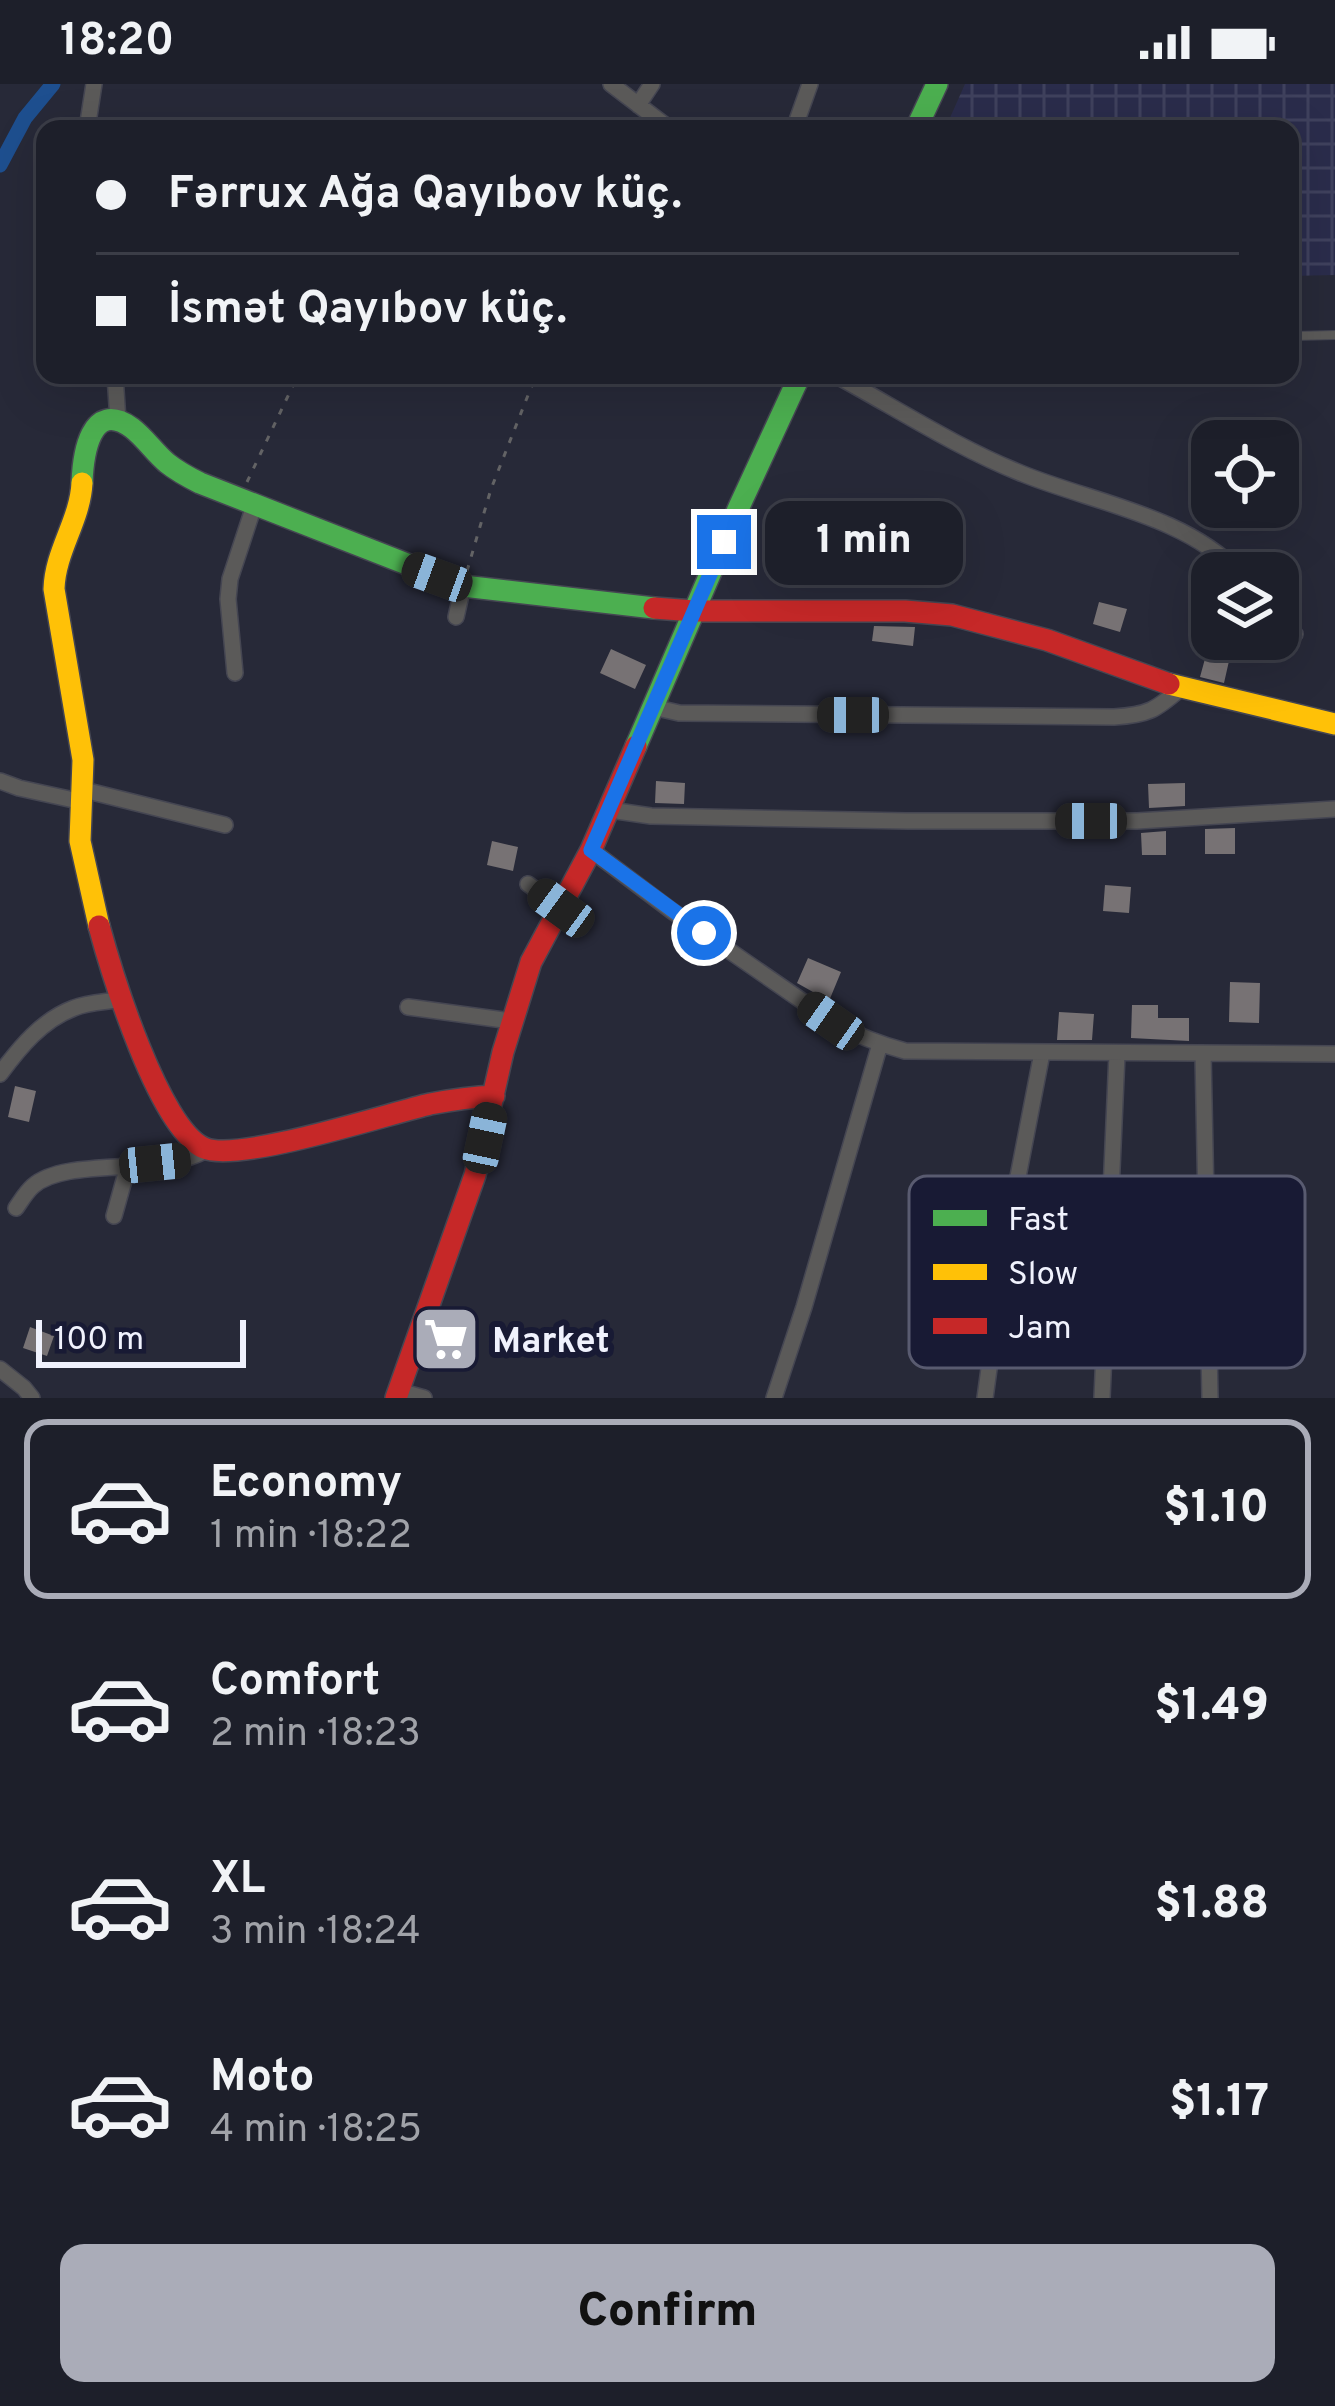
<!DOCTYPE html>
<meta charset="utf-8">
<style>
body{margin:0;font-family:Overpass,sans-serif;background:#252732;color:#f1f3f6;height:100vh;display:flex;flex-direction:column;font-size:45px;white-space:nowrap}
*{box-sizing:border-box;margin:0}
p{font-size:39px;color:#a0a2a8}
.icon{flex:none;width:66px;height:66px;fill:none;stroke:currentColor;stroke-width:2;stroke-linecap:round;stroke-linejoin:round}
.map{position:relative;height:1314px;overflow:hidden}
.details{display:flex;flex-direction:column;background:#1d1f2a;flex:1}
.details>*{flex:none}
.banner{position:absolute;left:36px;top:36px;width:1263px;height:264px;border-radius:24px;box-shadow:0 12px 48px #0002,0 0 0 3px #3b3d47;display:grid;align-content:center;height:264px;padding:0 60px;background:#1d1f2a}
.buttons{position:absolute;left:1191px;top:336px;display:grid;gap:24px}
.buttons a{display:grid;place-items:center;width:108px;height:108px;border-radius:24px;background:#1d1f2a;box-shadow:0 12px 48px #0002,0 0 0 3px #3b3d47;font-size:60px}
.scale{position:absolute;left:36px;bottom:30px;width:210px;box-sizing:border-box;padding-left:12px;border:6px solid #f0f2fd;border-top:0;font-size:33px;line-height:42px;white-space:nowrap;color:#f0f2fd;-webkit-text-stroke:9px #181a34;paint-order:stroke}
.end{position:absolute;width:54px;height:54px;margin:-27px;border:15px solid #1a73e8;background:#fff;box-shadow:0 0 0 6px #fff}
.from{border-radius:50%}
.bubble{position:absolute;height:84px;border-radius:24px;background:#1d1f2a;box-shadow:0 12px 48px #0002,0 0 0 3px #3b3d47;font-size:39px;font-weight:800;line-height:84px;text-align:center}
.car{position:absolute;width:36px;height:72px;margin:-36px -18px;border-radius:15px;box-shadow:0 0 9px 3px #0007;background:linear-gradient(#222 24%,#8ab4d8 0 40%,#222 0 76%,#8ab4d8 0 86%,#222 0)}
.banner b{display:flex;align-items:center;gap:42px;height:114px;font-size:45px}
.banner b+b{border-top:3px solid #3b3d47}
.banner i{width:30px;height:30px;background:#f1f3f6}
ul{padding:21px 0 0;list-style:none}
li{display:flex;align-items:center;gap:36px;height:180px;margin:0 24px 18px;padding:0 36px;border:6px solid transparent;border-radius:24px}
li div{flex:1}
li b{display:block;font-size:45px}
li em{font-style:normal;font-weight:800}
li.current{border-color:#aaacb8}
li>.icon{width:108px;height:108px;stroke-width:1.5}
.primary-button{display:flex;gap:24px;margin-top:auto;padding:24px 60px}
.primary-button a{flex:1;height:138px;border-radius:24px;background:#aaacb8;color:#111;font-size:48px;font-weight:800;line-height:138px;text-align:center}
.status{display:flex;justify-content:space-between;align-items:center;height:84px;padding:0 60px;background:#1d1f2a;direction:ltr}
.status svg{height:33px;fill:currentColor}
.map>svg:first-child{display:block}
.industrial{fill:url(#industrial-grid)}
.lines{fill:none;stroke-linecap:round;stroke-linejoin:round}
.canal{stroke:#1e4f8f;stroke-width:15}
.building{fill:#777274}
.lane-casing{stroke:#454652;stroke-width:10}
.street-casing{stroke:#454652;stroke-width:18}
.fast-casing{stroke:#454652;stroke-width:24}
.slow-casing{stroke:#454652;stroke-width:24}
.jam-casing{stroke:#454652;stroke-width:24}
.path{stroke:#636365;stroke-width:3;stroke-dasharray:6 9;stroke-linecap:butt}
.lane{stroke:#5b5a59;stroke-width:8}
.street{stroke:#5b5a59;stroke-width:15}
.fast{stroke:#4caf50;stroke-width:21}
.slow{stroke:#ffc107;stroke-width:21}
.jam{stroke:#c62828;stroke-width:21}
.route{stroke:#1a73e8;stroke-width:15}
.labels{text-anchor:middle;stroke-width:12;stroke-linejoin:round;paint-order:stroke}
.poi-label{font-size:36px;font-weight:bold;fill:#f0f2fd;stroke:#181a34;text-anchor:start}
.key{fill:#181a34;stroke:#595b70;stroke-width:3}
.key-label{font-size:33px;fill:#f0f2fd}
</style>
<div class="status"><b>18:20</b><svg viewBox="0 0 49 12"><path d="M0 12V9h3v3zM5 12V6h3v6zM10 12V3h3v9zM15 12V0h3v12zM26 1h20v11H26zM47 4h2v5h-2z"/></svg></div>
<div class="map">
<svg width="1335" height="1314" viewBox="0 0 1335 1314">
<defs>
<pattern id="industrial-grid" width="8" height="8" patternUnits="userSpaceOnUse" patternTransform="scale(3)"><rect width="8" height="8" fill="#2a2c4b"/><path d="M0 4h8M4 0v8" fill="none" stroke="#3f415d"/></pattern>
</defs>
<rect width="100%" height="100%" fill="#272938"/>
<!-- industrial -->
<path class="industrial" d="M965 0H1335V191L1290 192V45H945Z"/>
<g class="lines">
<!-- canal -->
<path class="canal" d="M0 81 25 34 53 0"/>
</g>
<!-- building -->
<path class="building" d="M1099 518 1127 525 1120 548 1093 540Z
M874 542 915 543 913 562 872 557Z
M611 565 646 581 635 605 600 589Z
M1206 571 1229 577 1224 599 1200 593Z
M656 697 685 699 684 720 655 719Z
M1185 699V722L1149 724 1148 700Z
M1235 744V770H1205V745Z
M1166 747V771H1142L1141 749Z
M492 757 518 763 513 787 487 781Z
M1105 801 1131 803 1129 829 1103 827Z
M808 874 841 888 829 917 797 899Z
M1230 898 1260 899 1259 939 1229 938Z
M1132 921H1158V934H1189V957L1131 954Z
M1059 928 1094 930 1092 956H1057Z
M15 1002 36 1007 29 1038 8 1033Z
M30 1243 54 1252 47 1272 23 1264Z"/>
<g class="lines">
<!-- lane casing -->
<g class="lane-casing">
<path id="lane" d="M1294 252 1335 251"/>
</g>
<!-- street casing -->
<g class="street-casing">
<path id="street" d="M611 0 670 45
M638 21 652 0
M87 45 94 0
M794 45 810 0
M115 291 118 337
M835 291C896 324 957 364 1023 390 1092 418 1186 432 1239 489
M1278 531 1295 550
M456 533 463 502
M235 589 228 515 230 495 254 422
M653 623 679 629 1114 633C1148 631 1156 626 1181 604
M0 697 19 704 83 718
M84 706 225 741
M610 726 651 732 907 737H1137L1335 725
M591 766 672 827 831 937C855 951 879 960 905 967L1335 970
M528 800 561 824
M408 923 511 937
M1203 970 1210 1314
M0 990C20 963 42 936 74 924 88 918 107 918 123 915
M16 1124C21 1117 26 1108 33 1102 67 1072 163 1093 206 1066
M114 1132 128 1082
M0 1285 24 1304 32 1314
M399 1307 424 1314
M774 1314 804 1223 880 960
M985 1314 1009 1139 1042 969
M1102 1314 1117 970"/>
</g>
<!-- fast casing -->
<g class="fast-casing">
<path id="fast" d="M916 45 937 0
M82 399C83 372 90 314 132 344 145 354 154 368 167 379 177 387 188 393 200 399L463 502 654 524
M636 662 739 423 800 291"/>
</g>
<!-- slow casing -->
<g class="slow-casing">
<path id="slow" d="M82 399C80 437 55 467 54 505L83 676 80 757 99 842
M1169 600 1335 640"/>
</g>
<!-- jam casing -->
<g class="jam-casing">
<path id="jam" d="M654 524 694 527H905L952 531 1047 556 1169 600
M99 842C112 890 159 1044 204 1064 238 1079 387 1030 430 1020 451 1016 472 1013 494 1012
M396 1314 475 1091 503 968 531 878 591 766 636 662"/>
</g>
<!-- path -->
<path class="path" d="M247 398 298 291
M467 487 491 405 536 291"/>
<!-- lane -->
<use href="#lane" class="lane"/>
<!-- street -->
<use href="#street" class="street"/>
<!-- fast -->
<use href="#fast" class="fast"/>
<!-- slow -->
<use href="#slow" class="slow"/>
<!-- jam -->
<use href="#jam" class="jam"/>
</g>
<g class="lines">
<!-- route -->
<path class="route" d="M704 849 591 766 724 458"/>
</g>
<!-- icons -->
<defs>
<g id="supermarket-square" transform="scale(3.45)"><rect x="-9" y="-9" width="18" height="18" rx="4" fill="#aaacb8" stroke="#181a34"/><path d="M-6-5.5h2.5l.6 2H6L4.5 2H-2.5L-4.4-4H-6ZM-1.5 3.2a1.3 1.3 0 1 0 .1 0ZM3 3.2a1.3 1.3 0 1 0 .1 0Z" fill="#fff"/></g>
</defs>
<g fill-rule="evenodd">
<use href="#supermarket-square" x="446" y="1255"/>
</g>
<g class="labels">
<!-- poi labels -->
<g class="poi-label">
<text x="492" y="1268">Market</text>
</g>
</g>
<!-- legend -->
<rect x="909" y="1092" width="396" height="192" rx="18" class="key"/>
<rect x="933" y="1126" width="54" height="16" fill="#4caf50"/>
<rect x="933" y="1180" width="54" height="16" fill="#ffc107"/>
<rect x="933" y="1234" width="54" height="16" fill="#c62828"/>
<g class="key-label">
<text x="1008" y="1146">Fast</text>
<text x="1008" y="1200">Slow</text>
<text x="1008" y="1254">Jam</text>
</g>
</svg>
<div class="buttons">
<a><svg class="icon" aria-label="locate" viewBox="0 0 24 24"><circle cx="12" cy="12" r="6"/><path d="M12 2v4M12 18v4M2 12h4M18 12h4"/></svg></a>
<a><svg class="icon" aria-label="layers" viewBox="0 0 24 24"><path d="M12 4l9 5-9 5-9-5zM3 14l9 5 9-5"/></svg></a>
</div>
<div class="scale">100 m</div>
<i class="end from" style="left:704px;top:849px"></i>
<i class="end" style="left:724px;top:458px"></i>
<div class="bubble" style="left:765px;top:417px;width:198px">1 min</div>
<i class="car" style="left:437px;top:493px;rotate:290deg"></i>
<i class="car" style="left:853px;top:631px;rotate:270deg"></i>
<i class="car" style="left:1091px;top:737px;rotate:270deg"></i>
<i class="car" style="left:561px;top:824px;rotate:306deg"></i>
<i class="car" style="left:831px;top:937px;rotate:305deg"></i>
<i class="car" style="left:485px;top:1054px;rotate:12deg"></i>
<i class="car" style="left:155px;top:1079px;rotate:84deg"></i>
<div class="banner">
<b><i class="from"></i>Fərrux Ağa Qayıbov küç.</b>
<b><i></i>İsmət Qayıbov küç.</b>
</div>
</div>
<section class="details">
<ul>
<li class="current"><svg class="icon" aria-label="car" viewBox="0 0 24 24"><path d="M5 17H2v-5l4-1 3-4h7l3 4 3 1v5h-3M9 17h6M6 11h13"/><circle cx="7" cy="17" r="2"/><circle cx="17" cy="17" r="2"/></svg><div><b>Economy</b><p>1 min · 18:22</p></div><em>$1.10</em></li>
<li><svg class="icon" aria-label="car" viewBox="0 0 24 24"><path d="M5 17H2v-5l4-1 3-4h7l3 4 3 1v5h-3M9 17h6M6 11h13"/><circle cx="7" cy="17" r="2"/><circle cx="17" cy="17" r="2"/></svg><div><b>Comfort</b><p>2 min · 18:23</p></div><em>$1.49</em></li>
<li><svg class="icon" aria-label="car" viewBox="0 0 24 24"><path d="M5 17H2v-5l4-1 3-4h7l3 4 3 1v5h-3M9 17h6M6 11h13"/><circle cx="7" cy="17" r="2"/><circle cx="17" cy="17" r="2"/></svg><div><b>XL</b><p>3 min · 18:24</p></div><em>$1.88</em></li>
<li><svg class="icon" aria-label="car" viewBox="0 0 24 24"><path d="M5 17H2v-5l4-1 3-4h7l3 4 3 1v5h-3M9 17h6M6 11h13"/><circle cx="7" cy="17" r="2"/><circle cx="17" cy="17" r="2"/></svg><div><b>Moto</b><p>4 min · 18:25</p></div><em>$1.17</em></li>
</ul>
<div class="primary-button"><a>Confirm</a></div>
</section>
